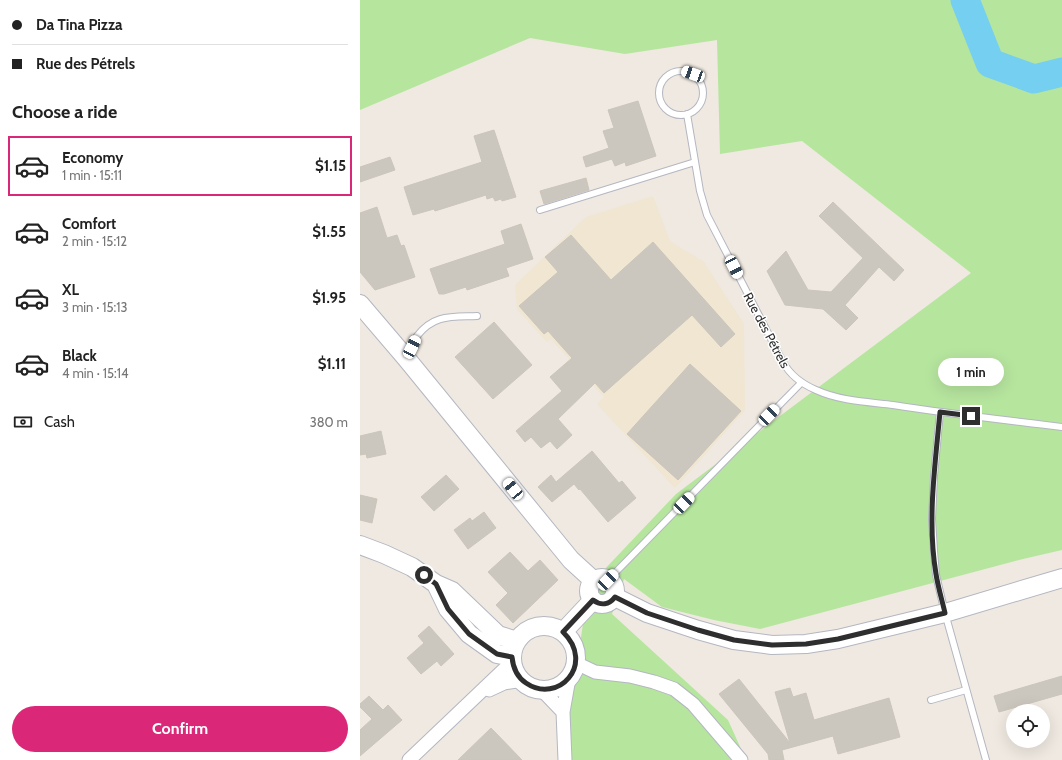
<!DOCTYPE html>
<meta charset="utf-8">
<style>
body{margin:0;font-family:Cabin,sans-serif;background:#f2f2f2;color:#222;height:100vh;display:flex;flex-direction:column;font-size:15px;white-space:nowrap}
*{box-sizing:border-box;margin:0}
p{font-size:13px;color:#767676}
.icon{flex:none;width:22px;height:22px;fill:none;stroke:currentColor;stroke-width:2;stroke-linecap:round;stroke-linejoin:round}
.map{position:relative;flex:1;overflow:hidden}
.drawer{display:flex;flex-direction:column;background:#fff;width:360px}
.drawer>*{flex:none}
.top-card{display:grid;align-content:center;height:88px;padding:0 12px;background:#fff}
.fabs{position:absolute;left:646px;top:704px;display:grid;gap:8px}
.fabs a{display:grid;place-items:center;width:44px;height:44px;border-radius:50%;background:#fff;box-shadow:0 4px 16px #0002;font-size:20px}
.end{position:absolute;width:18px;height:18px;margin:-9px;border:5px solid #2e2e2e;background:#fff;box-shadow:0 0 0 2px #fff}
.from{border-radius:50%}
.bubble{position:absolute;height:28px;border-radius:14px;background:#fff;box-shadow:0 4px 16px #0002;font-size:13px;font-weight:700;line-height:28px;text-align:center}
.car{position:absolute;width:12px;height:24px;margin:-12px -6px;border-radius:5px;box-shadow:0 0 3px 1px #0007;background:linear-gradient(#fff 24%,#345 0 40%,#fff 0 76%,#345 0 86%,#fff 0)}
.top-card b{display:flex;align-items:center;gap:14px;height:38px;font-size:15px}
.top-card b+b{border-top:1px solid #e0e0e0}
.top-card i{width:10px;height:10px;background:#222}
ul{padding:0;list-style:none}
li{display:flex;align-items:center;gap:12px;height:60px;margin:0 8px 6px;padding:0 4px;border:2px solid transparent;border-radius:0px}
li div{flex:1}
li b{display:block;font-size:15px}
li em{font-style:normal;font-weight:700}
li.current{border-color:#db2777}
li>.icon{width:36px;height:36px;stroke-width:1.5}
h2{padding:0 12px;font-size:18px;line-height:48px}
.pay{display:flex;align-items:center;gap:10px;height:44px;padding:0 12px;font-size:15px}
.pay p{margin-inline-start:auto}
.cta{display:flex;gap:8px;margin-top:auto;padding:8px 12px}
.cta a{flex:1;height:46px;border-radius:24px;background:#db2777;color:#fff;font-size:16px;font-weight:700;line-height:46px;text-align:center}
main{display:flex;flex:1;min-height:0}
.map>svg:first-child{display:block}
.education{fill:#f0e6d1}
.green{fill:#b6e59e}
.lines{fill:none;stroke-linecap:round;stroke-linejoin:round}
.river{stroke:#75cff0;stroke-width:29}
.building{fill:#cbc7bf;stroke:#cbc5ba}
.service-casing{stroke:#b4b7c1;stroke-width:8}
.minor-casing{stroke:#b4b7c1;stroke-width:15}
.secondary-casing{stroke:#b4b7c1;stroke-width:20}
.service{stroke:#fff;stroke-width:6}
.minor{stroke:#fff;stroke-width:13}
.secondary{stroke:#fff;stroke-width:18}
.route{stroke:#2e2e2e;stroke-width:5}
.labels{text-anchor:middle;stroke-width:3;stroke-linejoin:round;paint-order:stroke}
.street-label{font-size:13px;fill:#2e2e2e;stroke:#fff}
</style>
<main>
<section class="drawer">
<div class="top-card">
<b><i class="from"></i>Da Tina Pizza</b>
<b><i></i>Rue des Pétrels</b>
</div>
<h2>Choose a ride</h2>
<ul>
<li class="current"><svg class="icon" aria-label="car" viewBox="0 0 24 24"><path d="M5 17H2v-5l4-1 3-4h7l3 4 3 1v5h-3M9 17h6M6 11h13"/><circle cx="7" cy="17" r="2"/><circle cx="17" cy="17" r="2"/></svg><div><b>Economy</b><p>1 min · 15:11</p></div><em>$1.15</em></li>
<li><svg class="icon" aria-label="car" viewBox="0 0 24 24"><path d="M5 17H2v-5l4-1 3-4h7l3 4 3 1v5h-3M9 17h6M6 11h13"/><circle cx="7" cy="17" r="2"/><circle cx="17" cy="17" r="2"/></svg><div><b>Comfort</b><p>2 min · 15:12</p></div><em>$1.55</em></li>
<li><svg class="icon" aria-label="car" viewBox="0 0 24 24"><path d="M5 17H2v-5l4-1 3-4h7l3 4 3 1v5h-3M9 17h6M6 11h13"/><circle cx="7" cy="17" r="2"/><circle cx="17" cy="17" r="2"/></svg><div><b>XL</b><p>3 min · 15:13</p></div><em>$1.95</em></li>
<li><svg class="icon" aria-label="car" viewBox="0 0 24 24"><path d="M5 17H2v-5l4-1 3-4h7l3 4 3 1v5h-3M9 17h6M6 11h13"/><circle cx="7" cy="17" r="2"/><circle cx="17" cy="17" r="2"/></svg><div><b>Black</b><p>4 min · 15:14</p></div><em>$1.11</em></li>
</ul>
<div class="pay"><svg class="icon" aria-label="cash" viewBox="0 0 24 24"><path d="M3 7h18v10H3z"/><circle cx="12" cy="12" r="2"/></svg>Cash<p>380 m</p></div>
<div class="cta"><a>Confirm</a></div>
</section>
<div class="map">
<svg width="702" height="760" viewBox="0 0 702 760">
<rect width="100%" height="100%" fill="#efe9e1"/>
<!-- education -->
<path class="education" d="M293 196 310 241 344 262 384 324 385 410 315 488 237 404 244 397 191 339 187 342 157 309 155 285 226 217Z"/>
<!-- green -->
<path class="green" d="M0 0H702V550L663 559 400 629 354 620 302 607 264 579 252 614 368 720 386 760H203L230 576 243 571 316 494 611 273 442 141 360 154 357 40 265 54 170 38 0 110Z"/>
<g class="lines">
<!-- river -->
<path class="river" d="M605 0 630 63 674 79 702 72"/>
</g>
<!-- building -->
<path class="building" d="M278 101 296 156 266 166 265 162 255 166 252 159 226 167 223 157 249 148 243 131 254 128 248 110Z
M134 130 156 197 142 201 141 199 135 201 133 197 127 199 126 195 75 211 74 209 53 215 44 187 122 162 114 136Z
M30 157 35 170 0 182V167Z
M226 178 229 190 184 204 180 191Z
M473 202 544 270 534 281 519 267 485 305 498 318 486 330 463 309 425 305 407 271 426 251 448 290 471 292 503 258 459 216Z
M17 207 27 238 37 235 41 246 44 245 55 277 15 290 0 272V213Z
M161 224 173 259 146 268 149 276 107 290 106 287 84 294H79L70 269 145 244 141 231Z
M211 235 251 280 293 242 375 334 361 347 332 315 244 393 235 383 198 419 212 435 197 449 190 441 181 448 171 437 165 442 156 431 202 391 190 377 212 358 188 331 184 334 159 306 198 272 185 257Z
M134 322 172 365 133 399 95 357Z
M330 364 381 411 318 480 267 434Z
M21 431 26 454 7 458 6 454 0 455V436Z
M232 451 259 483 262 481 276 498 248 522 220 489 219 490 214 484 192 502 178 487 191 475 196 482Z
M86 475 99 489 74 511 61 497Z
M0 495 17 499 12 523 0 520Z
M124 512 136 528 108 549 94 530 110 518 112 521Z
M150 552 168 571 180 560 198 580 153 623 136 605 148 593 128 572Z
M69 626 94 654 81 666 77 661 61 674 47 658 64 643 58 636Z
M702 676V694L639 712 634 696Z
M379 679 430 743 415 692 430 688 433 697 446 693 454 720 529 698 540 737 478 754 473 736 422 750 424 760H409L408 754 359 694Z
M9 696 23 710 28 705 42 720 0 756V730L12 719 0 707V704Z
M131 728 162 760H98Z"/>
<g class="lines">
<!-- service casing -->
<g class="service-casing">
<path id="service" d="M299 93a22 22 0 1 1 44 0a22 22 0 1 1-44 0Z
M327 114 340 191 347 215 423 362C430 375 442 384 456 390 480 401 508 402 533 405 590 414 646 420 702 427
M180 210 335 162
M47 356C50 350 53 342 57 336 74 314 92 317 117 316
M580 412 574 476 572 519 574 551 576 575 585 613 626 760
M248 580 441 383
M571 700 606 690"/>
</g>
<!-- minor casing -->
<g class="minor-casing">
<path id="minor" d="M216 663 235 672 270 676 294 682 314 689 333 704 381 760
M181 689 203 712
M129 690 144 683 162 680
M49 760 153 661
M205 760 203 712 209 678"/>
</g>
<!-- secondary casing -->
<g class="secondary-casing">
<path id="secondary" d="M0 304 46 358 211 560 234 581
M0 545 24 554 52 567 76 584 92 591 138 635 157 641
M229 591a13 13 0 1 1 26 0a13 13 0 1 1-26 0Z
M76 584 88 609 109 634 137 654 152 657
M255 597 287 613 338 630 374 640 412 645 446 644 478 639 585 613 702 578
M152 658a32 32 0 1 1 64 0a32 32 0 1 1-64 0Z
M203 632 233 600"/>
</g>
<!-- service -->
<use href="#service" class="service"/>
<!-- minor -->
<use href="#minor" class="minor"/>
<!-- secondary -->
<use href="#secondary" class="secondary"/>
</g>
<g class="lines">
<!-- route -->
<path class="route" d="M64 575 76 584 88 609 109 634 137 654 152 657C153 668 157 677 166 683 198 705 236 664 203 632L233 600C241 606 249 605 255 597L287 613 338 630 374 640 412 645 446 644 478 639 585 613C582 600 578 587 576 574 567 521 575 466 580 412L611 416"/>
</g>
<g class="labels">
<!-- street labels -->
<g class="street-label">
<text transform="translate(407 330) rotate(62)" y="5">Rue des Pétrels</text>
</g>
</g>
</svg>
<div class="fabs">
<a><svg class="icon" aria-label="locate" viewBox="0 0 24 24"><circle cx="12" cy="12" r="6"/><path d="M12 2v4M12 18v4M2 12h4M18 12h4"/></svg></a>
</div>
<i class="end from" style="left:64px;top:575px"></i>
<i class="end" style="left:611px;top:416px"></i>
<div class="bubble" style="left:578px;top:358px;width:66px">1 min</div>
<i class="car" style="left:333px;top:74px;rotate:290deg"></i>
<i class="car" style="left:374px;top:267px;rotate:153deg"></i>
<i class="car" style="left:52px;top:347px;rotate:26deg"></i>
<i class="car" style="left:409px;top:415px;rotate:44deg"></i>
<i class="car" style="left:153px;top:489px;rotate:321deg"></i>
<i class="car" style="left:324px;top:503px;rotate:44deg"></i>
<i class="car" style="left:248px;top:580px;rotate:44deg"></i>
</div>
</main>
